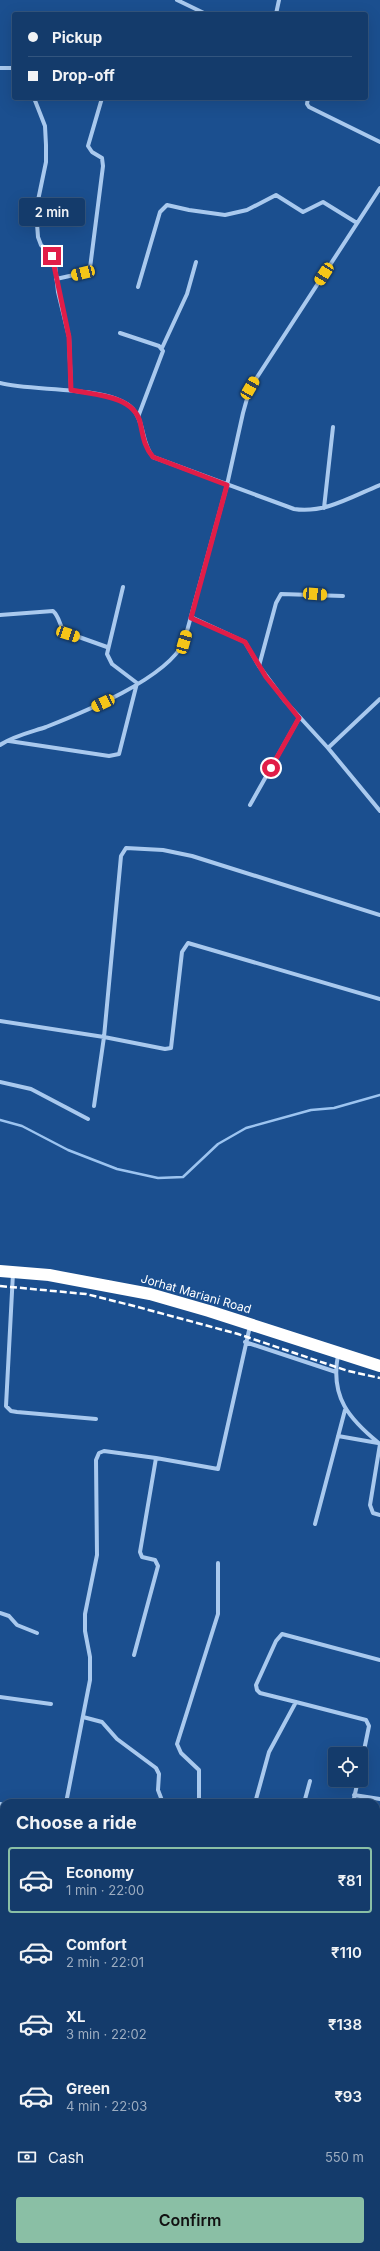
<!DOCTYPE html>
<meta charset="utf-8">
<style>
body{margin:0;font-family:Inter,sans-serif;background:#1d4271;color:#f1f3f6;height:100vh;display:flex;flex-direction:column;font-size:15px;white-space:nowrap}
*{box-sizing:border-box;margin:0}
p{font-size:13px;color:#9dadc1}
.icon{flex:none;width:22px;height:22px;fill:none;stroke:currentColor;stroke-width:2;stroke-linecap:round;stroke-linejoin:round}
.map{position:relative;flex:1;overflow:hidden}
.drawer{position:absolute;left:0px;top:1799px;width:380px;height:452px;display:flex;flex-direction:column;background:#143b6b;border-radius:12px 12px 0 0;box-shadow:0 4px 16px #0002,0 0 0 1px #33557e}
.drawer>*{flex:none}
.top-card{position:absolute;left:12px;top:12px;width:356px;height:88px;border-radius:4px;box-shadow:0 4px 16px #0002,0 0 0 1px #33557e;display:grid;align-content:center;height:88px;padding:0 16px;background:#143b6b}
.buttons{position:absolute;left:328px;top:1747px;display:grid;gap:8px}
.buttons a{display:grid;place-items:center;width:40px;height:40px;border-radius:4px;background:#143b6b;box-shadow:0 4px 16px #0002,0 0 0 1px #33557e;font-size:20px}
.end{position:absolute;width:18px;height:18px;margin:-9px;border:5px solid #e11d48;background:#fff;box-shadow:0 0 0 2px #fff}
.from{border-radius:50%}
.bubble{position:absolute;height:28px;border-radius:4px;background:#143b6b;box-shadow:0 4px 16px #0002,0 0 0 1px #33557e;font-size:13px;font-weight:600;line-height:28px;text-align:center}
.car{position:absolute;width:12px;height:24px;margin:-12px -6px;border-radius:5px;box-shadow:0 0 3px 1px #0007;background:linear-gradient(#f5c518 24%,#345 0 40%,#f5c518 0 76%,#345 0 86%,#f5c518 0)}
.top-card b{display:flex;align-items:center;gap:14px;height:38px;font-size:15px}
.top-card b+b{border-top:1px solid #33557e}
.top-card i{width:10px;height:10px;background:#f1f3f6}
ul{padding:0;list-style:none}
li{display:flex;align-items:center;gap:12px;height:66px;margin:0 8px 6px;padding:0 8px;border:2px solid transparent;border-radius:4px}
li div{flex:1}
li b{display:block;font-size:15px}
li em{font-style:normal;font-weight:600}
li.active{border-color:#8abfa5}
li>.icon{width:36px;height:36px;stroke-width:1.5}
h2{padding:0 16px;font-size:18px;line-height:48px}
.pay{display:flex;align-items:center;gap:10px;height:44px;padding:0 16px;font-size:15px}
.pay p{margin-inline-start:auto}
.action{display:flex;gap:8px;margin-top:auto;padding:8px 16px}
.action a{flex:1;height:46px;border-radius:4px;background:#8abfa5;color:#111;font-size:16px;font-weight:600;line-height:46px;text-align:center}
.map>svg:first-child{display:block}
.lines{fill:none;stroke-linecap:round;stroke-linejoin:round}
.stream{stroke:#9cc4f0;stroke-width:2.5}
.street{stroke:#a9c9ee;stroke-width:4}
.highway{stroke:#fff;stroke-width:12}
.rail{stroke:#fff;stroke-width:2.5;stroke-dasharray:7 3;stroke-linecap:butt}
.route{stroke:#e11d48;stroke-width:5}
.labels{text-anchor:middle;stroke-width:3;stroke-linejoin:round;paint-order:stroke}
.street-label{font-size:12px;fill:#fff;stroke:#1b4f8f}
</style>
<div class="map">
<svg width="380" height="2251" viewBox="0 0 380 2251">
<rect width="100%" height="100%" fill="#1b4f8f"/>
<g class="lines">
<!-- stream -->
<path class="stream" d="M0 1120 22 1126 68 1150 117 1169 158 1178 183 1177 218 1144 246 1128 311 1110 334 1108 380 1095"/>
<!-- street -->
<path class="street" d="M177 0 206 14
M276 14 279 0
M0 68H14
M34 98 45 126 46 145V162L36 210 38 237 41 245 52 256 55 265 58 292 69 337 71 390
M308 98 307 104 309 107 380 142
M56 279 83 273 90 268 103 166 102 158 92 152 88 146 102 98
M138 287 160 212 167 205 189 210 225 215 247 210 276 195 303 212 323 202 357 223
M120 333 159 346 163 351 138 417
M162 348 187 294 196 262
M0 383C31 392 112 385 133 409 145 423 141 443 153 457L294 509C324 514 353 496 380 485
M324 508 333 427
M0 615 53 611C60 617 59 626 65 632L107 647
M191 617 245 642 259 666 285 701 328 748 380 811
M259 666 276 603 281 594 343 596
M9 741 109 756 119 754 137 683 112 664 107 654 123 587
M0 745C13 736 31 732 46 727 84 712 166 679 184 642L227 485 243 413 250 388 380 188
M328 748 380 699
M250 805 299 718
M0 1021 104 1037 165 1049 171 1048 182 952 188 943 380 999
M0 1082 31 1089 88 1119
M94 1106 104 1037 121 856 126 848 163 850 192 856 380 915
M13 1273 6 1406 11 1411 17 1412 96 1419
M245 1342 336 1372
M338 1355C330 1397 349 1419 380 1444L370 1505 373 1513 380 1515
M338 1436 378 1443
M315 1524 345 1410
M0 1613 9 1616 17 1625 37 1633
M134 1655 158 1566 155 1560 142 1557 140 1552 156 1458 218 1469 250 1326
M0 1697 51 1704
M296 1702 260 1693 257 1690 256 1685 276 1641 282 1634 380 1660
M83 1717 102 1722 117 1739 156 1768 159 1774 158 1790 163 1803
M354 1795 380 1799
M66 1803 90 1680V1657L85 1631V1614L97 1555 96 1460 99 1453 104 1451 156 1458
M199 1803V1770L181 1753 177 1744 218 1614V1563
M255 1803 269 1752 296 1702 366 1720 369 1726 361 1765
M304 1803 310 1781
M353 1803 358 1780
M0 1804 4 1805
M376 1901 380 1902
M0 1960H4
M376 2052 380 2053
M380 2118V2127
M376 2148 380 2134
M0 2192 4 2193
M0 2228 4 2229
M27 2251V2247
M195 2251V2247"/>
<!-- highway -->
<path class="highway" d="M0 1271 49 1275 150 1294 209 1311 380 1366"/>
<!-- rail -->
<path class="rail" d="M0 1286 86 1294 134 1306 238 1334 348 1371 380 1378"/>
</g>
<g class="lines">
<!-- route -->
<path class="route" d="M52 256 69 337 71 390C94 395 133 395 140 422 143 435 144 447 153 457L227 485 191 618 245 642 266 677 299 718 271 768"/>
</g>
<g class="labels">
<!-- street labels -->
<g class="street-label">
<text transform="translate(196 1294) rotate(16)" y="4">Jorhat Mariani Road</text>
</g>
</g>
</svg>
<div class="buttons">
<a><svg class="icon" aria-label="locate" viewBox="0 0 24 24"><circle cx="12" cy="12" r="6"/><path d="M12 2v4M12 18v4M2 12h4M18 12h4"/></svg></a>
</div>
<i class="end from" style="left:271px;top:768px"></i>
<i class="end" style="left:52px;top:256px"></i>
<div class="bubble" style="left:19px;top:198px;width:66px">2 min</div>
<i class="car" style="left:83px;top:273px;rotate:256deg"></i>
<i class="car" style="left:324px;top:274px;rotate:213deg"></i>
<i class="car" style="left:250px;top:388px;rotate:30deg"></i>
<i class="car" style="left:315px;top:594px;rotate:94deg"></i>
<i class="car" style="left:68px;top:634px;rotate:108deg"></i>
<i class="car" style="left:184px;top:642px;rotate:16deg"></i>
<i class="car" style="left:103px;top:703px;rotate:245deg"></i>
<div class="top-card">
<b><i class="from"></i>Pickup</b>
<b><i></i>Drop-off</b>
</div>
<section class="drawer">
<h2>Choose a ride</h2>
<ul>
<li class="active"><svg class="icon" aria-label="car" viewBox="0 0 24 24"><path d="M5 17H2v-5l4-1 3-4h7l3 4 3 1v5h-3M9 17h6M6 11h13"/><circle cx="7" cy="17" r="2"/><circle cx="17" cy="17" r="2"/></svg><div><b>Economy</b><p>1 min · 22:00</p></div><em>₹81</em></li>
<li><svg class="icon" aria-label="car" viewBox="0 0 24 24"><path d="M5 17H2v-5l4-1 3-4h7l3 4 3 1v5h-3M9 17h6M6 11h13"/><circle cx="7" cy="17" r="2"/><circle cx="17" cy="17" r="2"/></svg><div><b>Comfort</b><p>2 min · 22:01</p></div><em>₹110</em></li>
<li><svg class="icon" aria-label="car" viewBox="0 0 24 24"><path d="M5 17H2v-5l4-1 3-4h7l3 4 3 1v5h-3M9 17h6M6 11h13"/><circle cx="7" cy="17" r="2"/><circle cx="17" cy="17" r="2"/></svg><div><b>XL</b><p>3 min · 22:02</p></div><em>₹138</em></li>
<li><svg class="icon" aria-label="car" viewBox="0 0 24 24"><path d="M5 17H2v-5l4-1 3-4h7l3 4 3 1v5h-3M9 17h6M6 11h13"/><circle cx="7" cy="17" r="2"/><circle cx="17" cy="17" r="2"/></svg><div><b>Green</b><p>4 min · 22:03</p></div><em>₹93</em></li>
</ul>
<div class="pay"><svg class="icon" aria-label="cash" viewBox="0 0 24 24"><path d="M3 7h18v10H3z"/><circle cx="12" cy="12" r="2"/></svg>Cash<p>550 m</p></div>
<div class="action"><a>Confirm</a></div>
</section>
</div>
